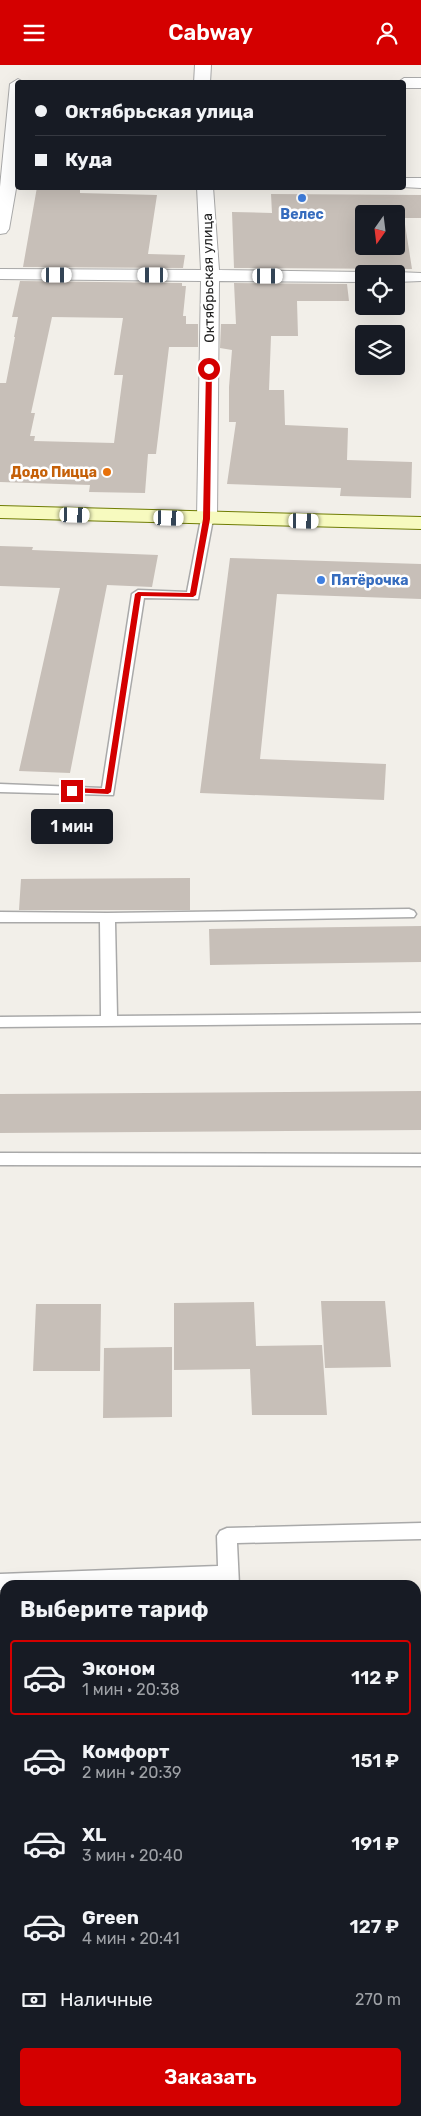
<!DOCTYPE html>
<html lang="ru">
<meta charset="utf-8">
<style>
body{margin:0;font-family:Rubik,sans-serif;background:#242831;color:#f1f3f6;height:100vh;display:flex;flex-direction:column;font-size:19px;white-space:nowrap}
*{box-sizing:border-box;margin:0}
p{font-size:16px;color:#9ea1a6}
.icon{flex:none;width:28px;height:28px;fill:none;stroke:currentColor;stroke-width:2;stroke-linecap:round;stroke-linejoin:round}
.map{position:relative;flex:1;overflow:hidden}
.sheet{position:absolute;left:0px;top:1515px;width:421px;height:536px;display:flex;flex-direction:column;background:#171b24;border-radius:15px 15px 0 0;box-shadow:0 5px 20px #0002}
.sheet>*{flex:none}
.top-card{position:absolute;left:15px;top:15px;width:391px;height:110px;border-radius:5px;box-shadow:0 5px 20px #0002;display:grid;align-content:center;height:110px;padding:0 20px;background:#171b24}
.needle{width:32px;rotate:194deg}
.controls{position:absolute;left:355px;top:140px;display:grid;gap:10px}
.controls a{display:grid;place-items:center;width:50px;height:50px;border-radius:5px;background:#171b24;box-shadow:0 5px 20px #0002;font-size:25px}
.end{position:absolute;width:22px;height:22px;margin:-11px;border:6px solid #d40000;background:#fff;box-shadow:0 0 0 2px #fff}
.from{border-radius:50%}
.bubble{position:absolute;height:35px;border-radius:5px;background:#171b24;box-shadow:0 5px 20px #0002;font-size:16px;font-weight:600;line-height:35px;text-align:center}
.car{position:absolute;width:15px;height:30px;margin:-15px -8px;border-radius:6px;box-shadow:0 0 4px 1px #0007;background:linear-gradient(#fff 24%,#345 0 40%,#fff 0 76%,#345 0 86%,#fff 0)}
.top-card b{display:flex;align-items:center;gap:18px;height:48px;font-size:19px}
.top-card b+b{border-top:1px solid #363941}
.top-card i{width:12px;height:12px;background:#f1f3f6}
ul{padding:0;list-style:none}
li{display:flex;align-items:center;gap:15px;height:75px;margin:0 10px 8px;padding:0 10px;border:2px solid transparent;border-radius:5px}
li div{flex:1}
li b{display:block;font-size:19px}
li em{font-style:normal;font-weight:600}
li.active{border-color:#d40000}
li>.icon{width:45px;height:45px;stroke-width:1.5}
h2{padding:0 20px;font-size:22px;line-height:60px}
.pay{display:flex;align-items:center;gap:12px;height:55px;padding:0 20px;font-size:19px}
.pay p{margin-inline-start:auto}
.action{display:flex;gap:10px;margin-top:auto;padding:10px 20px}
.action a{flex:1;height:58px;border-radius:5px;background:#d40000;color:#fff;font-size:20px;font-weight:600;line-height:58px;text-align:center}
header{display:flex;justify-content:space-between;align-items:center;height:65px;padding:0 20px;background:#d40000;color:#fff;font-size:22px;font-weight:600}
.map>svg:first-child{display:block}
.pitch{fill:#88e0be}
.building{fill:#c7bfb8;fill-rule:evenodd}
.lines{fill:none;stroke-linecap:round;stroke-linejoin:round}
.service-casing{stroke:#a9a9a9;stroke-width:3}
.minor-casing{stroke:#a9a9a9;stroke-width:2}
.secondary-casing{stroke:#707d05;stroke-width:2}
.service{fill:#fff;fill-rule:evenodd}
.minor{fill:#fff;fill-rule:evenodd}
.secondary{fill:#f7fabf;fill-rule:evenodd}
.route{fill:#d40000}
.shop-dot{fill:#3f7fe0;stroke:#fff;stroke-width:2}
.food-dot{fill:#e8710a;stroke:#fff;stroke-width:2}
.labels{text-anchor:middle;stroke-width:5;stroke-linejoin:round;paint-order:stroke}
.far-shop-label{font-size:14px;font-weight:bold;fill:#366cbe;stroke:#fff}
.far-street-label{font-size:14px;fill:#222;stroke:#fff}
.far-food-label{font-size:14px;font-weight:bold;fill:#c56008;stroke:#fff;text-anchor:end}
</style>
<header><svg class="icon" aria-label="menu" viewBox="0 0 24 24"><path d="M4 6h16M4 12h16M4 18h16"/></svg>Cabway<svg class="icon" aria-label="person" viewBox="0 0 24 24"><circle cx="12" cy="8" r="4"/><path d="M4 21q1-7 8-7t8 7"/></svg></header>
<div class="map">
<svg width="421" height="2051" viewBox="0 0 421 2051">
<rect width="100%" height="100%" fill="#f2efe9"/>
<!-- pitch -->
<path class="pitch" d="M416 1882H421V2051H314V2046H416Z"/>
<!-- building -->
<path class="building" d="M37 122H80V128L157 130 148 189 185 190 183 203 23 202Z
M271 129 421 130V153H404L412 204 234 203 232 147 272 148ZM364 149H396V181H364Z
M20 216 182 218V221H186L183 251H186V259H198V282H169L156 389H148L145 428 89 427 90 420 0 417V318H6L15 272H14L18 252H12ZM52 252 123 253 114 310H123L114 378 34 376 35 371H30L35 348H31Z
M234 218 347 219 349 236H297L298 271H271L269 325H284L285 360 348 363 347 395 412 397 411 433 340 431 341 423 227 419 236 357H229V322L232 285 220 283 221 259H236Z
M0 481 33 482 32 485 158 490 152 522 107 520 70 708 19 706 60 523 0 521Z
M230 493 421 499V534L277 529 260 694 386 699 384 735 200 728Z
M190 813V845H19L21 814Z
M421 861V897L210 900 209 864Z
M421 1026V1065L0 1068V1029Z
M321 1236H385L391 1302 325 1303Z
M254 1237 256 1281 322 1280 327 1350H252L250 1304 174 1305V1238Z
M36 1239H101L100 1306H33Z
M172 1282V1352L103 1353 104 1283Z"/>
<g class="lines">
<!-- service casing -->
<g class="service-casing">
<path id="service" d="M207 450 213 454 198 534 144 533 113 730 0 727V719L102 723 132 529 138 525 187 527 201 454Z
M409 844 414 846 416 849 414 852 115 857 117 951 421 948V958L0 962V952L101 951 100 857H0V847L107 848Z
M0 1088 421 1089V1101L0 1100Z
M421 1458V1474L237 1478 239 1520H219V1516L123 1520H5V1525H0V1509L218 1501 217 1471 220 1466 227 1463Z
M226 2046H250V2051H226Z"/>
</g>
<!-- minor casing -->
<g class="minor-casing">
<path id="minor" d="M195 0H211L210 18H194Z
M404 13H421V23H404V18H397Z
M18 14 25 18H18V112L9 164 6 168 0 169V122L10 19Z
M404 113H421V123L402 122Z
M197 122H213L219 205 364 207 371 209H364V217L219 216 217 454 214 458 207 460 200 458 197 454 201 216 0 214V204L201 205Z
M396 207 421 208V216L396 217V209H389Z"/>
</g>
<!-- secondary casing -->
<g class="secondary-casing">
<path id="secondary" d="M0 441 421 452V464L0 453Z"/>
</g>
<!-- service -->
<use href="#service" class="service"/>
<!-- minor -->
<use href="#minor" class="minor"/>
<!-- secondary -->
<use href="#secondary" class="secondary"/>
</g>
<!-- route -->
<path class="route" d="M209 303 212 304 210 454 196 530 193 532 141 531 111 727 108 729 70 727 72 723 105 724 135 529 138 527 190 528 203 454 206 304Z"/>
<!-- markers -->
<g class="shop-dot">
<circle cx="302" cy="133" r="5"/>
<circle cx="321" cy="515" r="5"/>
</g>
<circle class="food-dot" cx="107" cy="407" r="5"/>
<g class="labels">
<!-- far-shop labels -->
<g class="far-shop-label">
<text x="302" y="154">Велес</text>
<text x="331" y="520" text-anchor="start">Пятёрочка</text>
</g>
<!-- far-street labels -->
<g class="far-street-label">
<text transform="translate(208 213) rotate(-91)" y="5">Октябрьская улица</text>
</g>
<!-- far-food labels -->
<g class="far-food-label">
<text x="97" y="412">Додо Пицца</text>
</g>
</g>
</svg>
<div class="controls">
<a><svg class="needle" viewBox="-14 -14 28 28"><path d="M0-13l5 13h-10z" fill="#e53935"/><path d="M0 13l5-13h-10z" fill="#9ea1a6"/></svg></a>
<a><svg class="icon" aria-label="locate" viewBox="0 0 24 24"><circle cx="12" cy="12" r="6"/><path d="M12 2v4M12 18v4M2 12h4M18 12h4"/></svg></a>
<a><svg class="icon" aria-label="layers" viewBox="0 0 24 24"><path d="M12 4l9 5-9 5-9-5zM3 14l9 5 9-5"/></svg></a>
</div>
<i class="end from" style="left:209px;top:304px"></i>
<i class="end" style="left:72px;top:726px"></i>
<div class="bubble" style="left:31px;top:744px;width:82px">1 мин</div>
<i class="car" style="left:57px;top:210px;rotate:90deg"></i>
<i class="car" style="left:153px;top:210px;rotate:270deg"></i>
<i class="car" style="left:268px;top:211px;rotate:90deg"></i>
<i class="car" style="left:75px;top:450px;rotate:92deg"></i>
<i class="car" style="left:169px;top:453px;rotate:92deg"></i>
<i class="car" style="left:304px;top:456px;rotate:91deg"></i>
<div class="top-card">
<b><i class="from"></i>Октябрьская улица</b>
<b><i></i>Куда</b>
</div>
<section class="sheet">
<h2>Выберите тариф</h2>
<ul>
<li class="active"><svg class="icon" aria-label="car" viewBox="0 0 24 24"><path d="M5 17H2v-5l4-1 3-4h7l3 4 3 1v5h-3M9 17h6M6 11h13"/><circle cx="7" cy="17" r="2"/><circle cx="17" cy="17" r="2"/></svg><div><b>Эконом</b><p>1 мин · 20:38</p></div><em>112 ₽</em></li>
<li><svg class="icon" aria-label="car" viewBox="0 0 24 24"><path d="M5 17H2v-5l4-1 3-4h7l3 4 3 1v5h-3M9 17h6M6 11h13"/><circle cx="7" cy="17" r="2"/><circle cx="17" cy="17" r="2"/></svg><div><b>Комфорт</b><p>2 мин · 20:39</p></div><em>151 ₽</em></li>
<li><svg class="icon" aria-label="car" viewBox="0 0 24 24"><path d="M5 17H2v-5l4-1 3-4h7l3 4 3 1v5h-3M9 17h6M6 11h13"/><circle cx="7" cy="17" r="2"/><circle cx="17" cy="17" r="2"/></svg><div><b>XL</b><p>3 мин · 20:40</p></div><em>191 ₽</em></li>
<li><svg class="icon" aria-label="car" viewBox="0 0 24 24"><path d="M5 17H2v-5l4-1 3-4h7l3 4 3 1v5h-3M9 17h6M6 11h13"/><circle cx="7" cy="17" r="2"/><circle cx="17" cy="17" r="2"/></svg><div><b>Green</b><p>4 мин · 20:41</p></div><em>127 ₽</em></li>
</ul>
<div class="pay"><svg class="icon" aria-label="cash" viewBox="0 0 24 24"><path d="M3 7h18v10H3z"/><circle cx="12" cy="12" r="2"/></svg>Наличные<p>270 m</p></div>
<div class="action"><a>Заказать</a></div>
</section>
</div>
